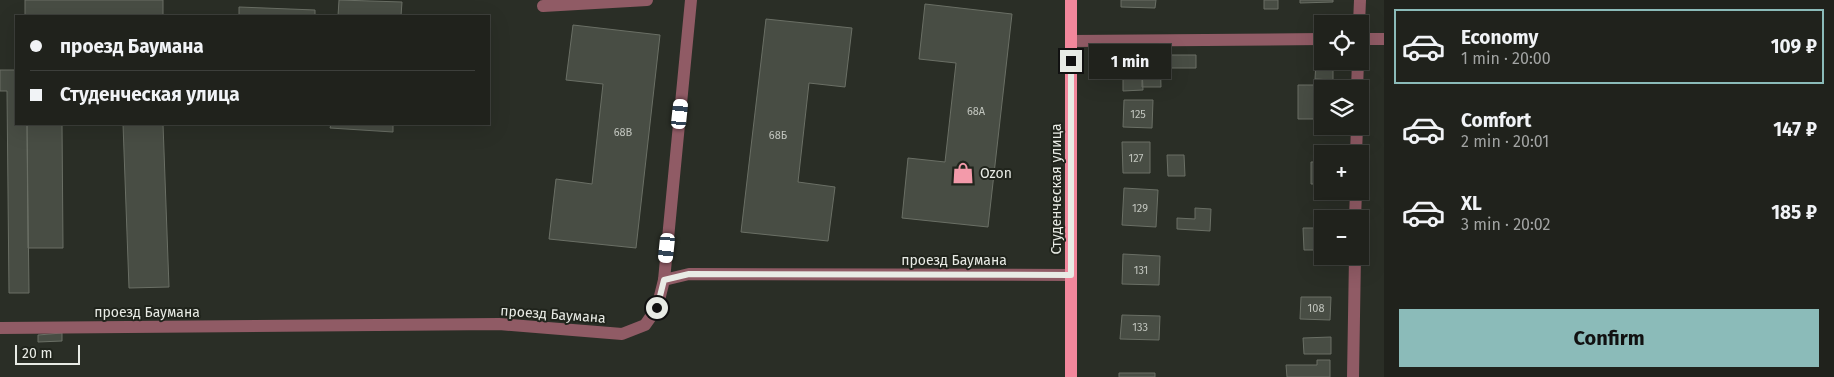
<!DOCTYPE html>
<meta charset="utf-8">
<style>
body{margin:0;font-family:"Fira Sans",sans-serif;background:#282a25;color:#f1f3f6;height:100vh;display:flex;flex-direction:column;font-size:19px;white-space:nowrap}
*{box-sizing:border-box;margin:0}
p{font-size:16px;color:#a2a4a3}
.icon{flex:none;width:28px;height:28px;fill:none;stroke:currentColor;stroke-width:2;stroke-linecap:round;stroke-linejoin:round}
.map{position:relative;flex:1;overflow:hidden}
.panel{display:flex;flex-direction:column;background:#20221c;width:450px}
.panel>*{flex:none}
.guide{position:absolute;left:15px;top:15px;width:475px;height:110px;border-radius:0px;box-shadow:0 5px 20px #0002,0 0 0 1px #3d3f3b;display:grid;align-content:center;height:110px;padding:0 15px;background:#20221c}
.controls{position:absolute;left:1314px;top:15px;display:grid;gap:10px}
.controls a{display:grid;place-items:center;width:55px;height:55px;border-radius:0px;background:#20221c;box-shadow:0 5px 20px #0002,0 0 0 1px #3d3f3b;font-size:25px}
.scale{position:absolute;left:15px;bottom:12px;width:65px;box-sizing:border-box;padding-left:5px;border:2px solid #e8ebe5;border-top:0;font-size:14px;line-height:18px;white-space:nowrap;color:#e8ebe5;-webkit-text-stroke:4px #20241c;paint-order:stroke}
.end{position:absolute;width:22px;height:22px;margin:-11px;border:6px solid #e8ebe5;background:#111;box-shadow:0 0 0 2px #111}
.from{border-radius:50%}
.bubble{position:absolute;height:35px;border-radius:0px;background:#20221c;box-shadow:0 5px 20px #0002,0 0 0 1px #3d3f3b;font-size:16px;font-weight:700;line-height:35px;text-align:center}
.car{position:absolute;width:15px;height:30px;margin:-15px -8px;border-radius:6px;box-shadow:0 0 4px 1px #0007;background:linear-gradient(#fff 24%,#345 0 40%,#fff 0 76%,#345 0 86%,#fff 0)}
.guide b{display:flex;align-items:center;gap:18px;height:48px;font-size:19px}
.guide b+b{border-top:1px solid #3d3f3b}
.guide i{width:12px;height:12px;background:#f1f3f6}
ul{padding:9px 0 0;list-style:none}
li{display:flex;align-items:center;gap:15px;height:75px;margin:0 10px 8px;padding:0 5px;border:2px solid transparent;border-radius:0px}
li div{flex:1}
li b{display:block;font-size:19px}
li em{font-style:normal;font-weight:700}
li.current{border-color:#8bbbb9}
li>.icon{width:45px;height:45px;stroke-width:1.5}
.cta{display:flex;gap:10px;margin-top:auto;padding:10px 15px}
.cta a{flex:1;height:58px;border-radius:0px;background:#8bbbb9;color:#111;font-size:20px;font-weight:700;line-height:58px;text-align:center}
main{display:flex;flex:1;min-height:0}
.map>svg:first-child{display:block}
.building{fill:#484d44;stroke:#6a6f65}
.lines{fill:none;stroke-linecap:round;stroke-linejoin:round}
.lane{stroke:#905b65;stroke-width:12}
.street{stroke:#905b65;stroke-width:12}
.primary{stroke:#f2879c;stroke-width:12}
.route{stroke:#e8ebe5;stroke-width:6}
.labels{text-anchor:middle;stroke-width:4;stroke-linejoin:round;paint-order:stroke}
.number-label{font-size:11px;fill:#c0c4bd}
.poi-label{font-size:14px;fill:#e8ebe5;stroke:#20241c;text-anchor:start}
.street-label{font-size:14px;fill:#e8ebe5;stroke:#20241c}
</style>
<main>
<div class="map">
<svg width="1384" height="377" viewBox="0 0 1384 377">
<rect width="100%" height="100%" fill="#2a2e26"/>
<!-- building -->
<path class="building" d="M25 0H163V16H25Z
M339 0 402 2 401 16H338Z
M1121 0H1156L1155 8 1121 7Z
M1264 0H1278V9H1264Z
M1300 0H1333V2L1300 3Z
M925 4 1012 14 988 227 902 218 908 158 945 162 956 63 919 59Z
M239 7 315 10V16H239Z
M766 19 852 28 845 87 809 83 798 182 835 187 828 241 741 232Z
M573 25 660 35 636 248 549 239 556 179 592 184 603 84 566 80Z
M1142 55H1160L1161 87H1142Z
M1160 55H1196V68H1161Z
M1316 62H1333V80L1315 79Z
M1123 67H1142L1143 90 1123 91Z
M0 70H16V124H27L29 293H9L7 91H0Z
M1298 85H1333L1332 89H1322V119H1298Z
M1124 100H1153L1152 128 1123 127Z
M27 124H62L63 248H28Z
M123 124H163L169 287 129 288Z
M331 124H393V132L330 128Z
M1122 142H1150V173H1123Z
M1167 155H1184L1185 176H1168Z
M1311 162H1322V184H1311Z
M1124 188 1158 190 1156 227 1122 225Z
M1195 208 1211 209 1210 231 1177 229V218L1195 219Z
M1303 228H1322V250H1304Z
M1123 254 1160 256 1159 285 1122 284Z
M1301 297H1331L1330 320 1300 319Z
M1122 315 1160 316 1159 340 1120 339Z
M62 333V341L38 342V335Z
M1331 337V354H1304L1303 338Z
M1317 360H1330V377H1287L1286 365H1317Z
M1119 373H1155V377H1119Z"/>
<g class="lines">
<!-- lane -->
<path class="lane" d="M543 6 647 0
M664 280 691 0"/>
<!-- street -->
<path class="street" d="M1359 24 1360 0
M1360 39H1384
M1071 41 1322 39
M1357 89 1358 61
M1356 154 1357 126
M1355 219 1356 191
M0 328 499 324 622 334 645 325 657 308 664 280 689 274 1071 275
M1353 377 1355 256"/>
<!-- primary -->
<path class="primary" d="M1071 0V377"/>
</g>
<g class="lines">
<!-- route -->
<path class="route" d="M657 308 664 280 689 274 1071 275V61"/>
</g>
<!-- icons -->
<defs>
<g id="shop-bare" transform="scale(1.725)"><path d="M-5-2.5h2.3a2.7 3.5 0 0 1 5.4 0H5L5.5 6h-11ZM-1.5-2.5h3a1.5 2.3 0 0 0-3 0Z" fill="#f39aaa" stroke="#20241c" stroke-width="2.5" paint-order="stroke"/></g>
</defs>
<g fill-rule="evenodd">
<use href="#shop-bare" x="963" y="173"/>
</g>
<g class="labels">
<!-- number labels -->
<g class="number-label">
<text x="976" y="115">68А</text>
<text x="1138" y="118">125</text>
<text x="623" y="136">68В</text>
<text x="778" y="139">68Б</text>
<text x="1136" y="162">127</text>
<text x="1140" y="212">129</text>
<text x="1141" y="274">131</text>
<text x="1316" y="312">108</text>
<text x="1140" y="331">133</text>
</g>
<!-- poi labels -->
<g class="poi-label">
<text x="980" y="178">Ozon</text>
</g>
<!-- street labels -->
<g class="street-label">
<text transform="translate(1056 189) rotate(-90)" y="5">Студенческая улица</text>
<text x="954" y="265">проезд Баумана</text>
<text x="147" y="317">проезд Баумана</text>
<text transform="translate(553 314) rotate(4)" y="5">проезд Баумана</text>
</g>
</g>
</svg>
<div class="controls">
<a><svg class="icon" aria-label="locate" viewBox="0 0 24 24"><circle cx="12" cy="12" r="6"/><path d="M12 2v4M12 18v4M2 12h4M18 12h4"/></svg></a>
<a><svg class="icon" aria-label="layers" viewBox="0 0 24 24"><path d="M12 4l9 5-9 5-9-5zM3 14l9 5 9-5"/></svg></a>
<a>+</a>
<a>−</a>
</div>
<div class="scale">20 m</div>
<i class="end from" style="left:657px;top:308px"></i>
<i class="end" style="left:1071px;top:61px"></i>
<div class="bubble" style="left:1089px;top:44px;width:82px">1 min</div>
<i class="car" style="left:680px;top:114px;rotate:6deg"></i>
<i class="car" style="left:667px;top:248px;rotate:186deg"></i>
<div class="guide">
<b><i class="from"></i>проезд Баумана</b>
<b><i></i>Студенческая улица</b>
</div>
</div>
<section class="panel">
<ul>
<li class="current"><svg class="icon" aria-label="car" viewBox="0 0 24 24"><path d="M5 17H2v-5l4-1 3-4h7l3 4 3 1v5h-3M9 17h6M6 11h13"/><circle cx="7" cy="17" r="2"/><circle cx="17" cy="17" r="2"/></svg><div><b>Economy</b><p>1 min · 20:00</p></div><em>109 ₽</em></li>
<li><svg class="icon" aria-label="car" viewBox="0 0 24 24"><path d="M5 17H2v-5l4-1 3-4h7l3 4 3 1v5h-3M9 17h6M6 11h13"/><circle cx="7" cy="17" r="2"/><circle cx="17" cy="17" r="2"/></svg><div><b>Comfort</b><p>2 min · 20:01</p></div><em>147 ₽</em></li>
<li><svg class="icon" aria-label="car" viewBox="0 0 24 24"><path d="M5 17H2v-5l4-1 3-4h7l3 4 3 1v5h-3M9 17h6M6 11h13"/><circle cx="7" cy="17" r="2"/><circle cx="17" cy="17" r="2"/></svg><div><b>XL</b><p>3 min · 20:02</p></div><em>185 ₽</em></li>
</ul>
<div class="cta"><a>Confirm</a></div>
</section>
</main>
